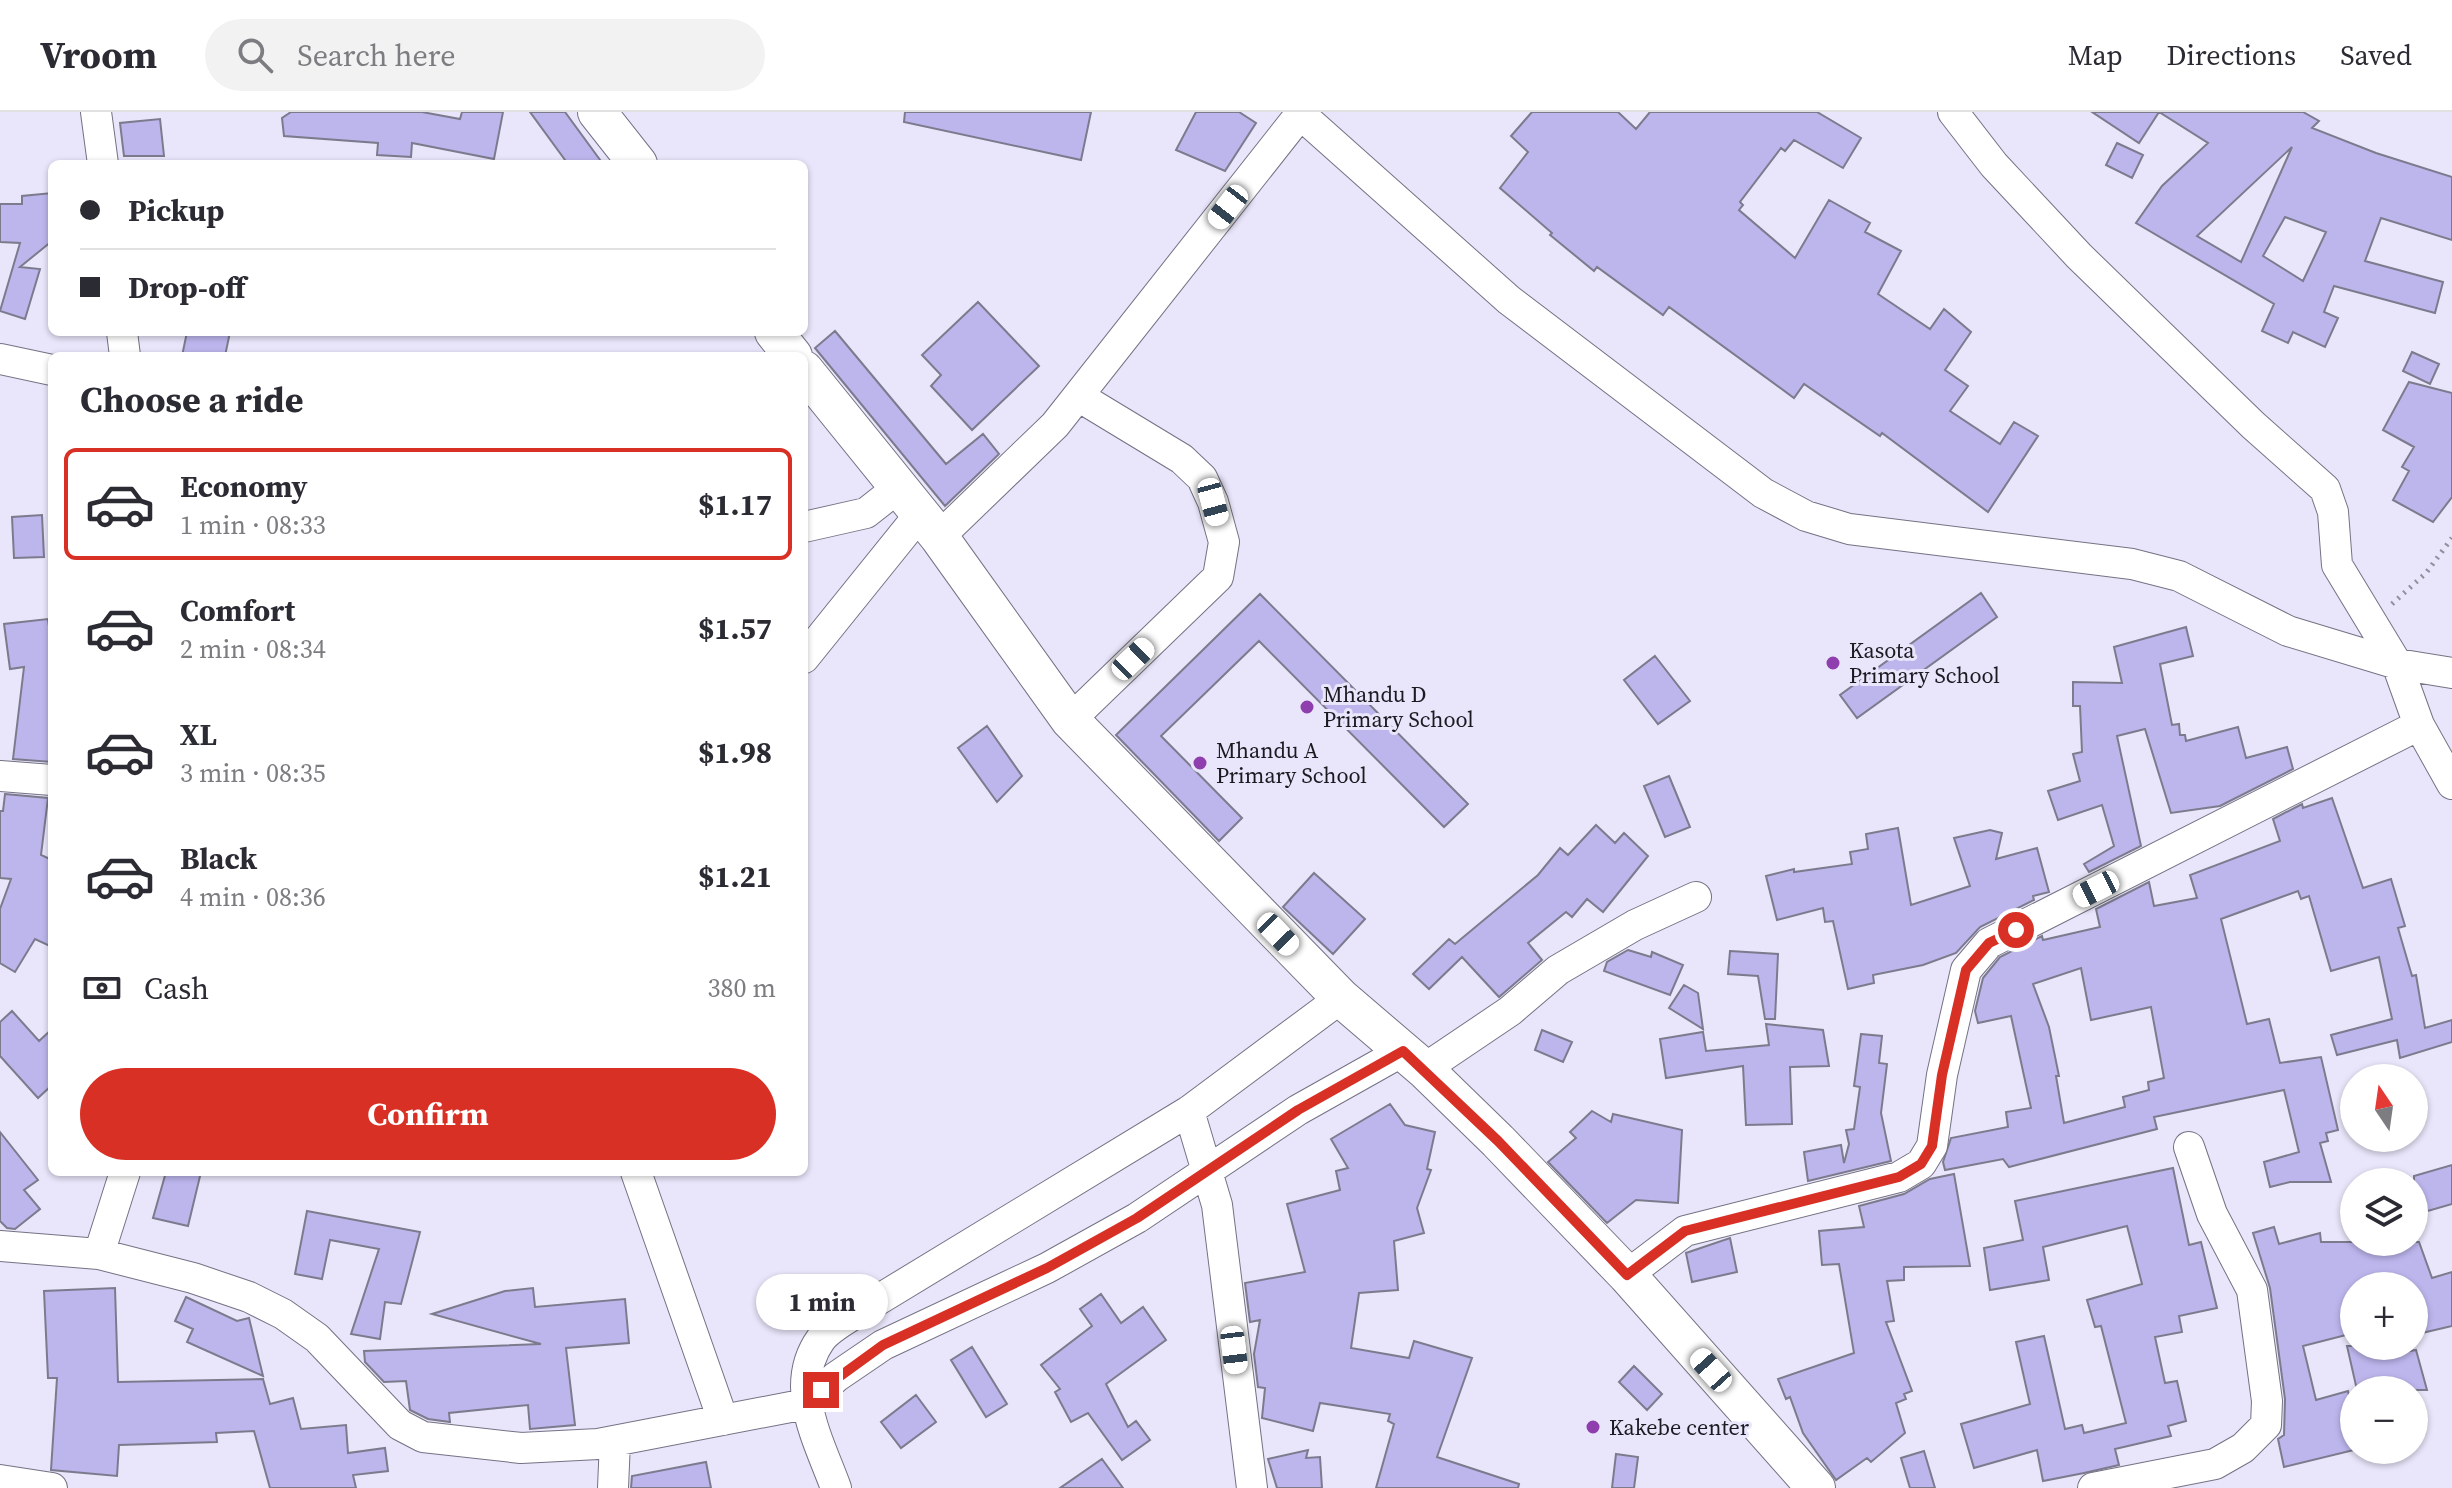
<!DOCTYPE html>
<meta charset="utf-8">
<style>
body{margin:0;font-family:"Source Serif 4",serif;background:#f2f2f3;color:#2b2b33;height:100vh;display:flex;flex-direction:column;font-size:30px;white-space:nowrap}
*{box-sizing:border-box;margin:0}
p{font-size:26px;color:#7c7c81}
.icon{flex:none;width:44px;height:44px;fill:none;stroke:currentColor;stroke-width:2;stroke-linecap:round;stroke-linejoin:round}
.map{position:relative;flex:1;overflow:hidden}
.side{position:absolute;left:48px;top:240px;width:760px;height:824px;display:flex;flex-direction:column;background:#fff;border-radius:12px;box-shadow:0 2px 6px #0004}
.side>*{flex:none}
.banner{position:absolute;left:48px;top:48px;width:760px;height:176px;border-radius:12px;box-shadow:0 2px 6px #0004;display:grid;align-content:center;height:176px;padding:0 32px;background:#fff}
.needle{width:52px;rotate:347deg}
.fabs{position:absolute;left:2340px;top:952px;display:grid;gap:16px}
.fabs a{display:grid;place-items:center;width:88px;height:88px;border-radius:50%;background:#fff;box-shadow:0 2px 6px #0004;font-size:40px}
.end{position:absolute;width:36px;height:36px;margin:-18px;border:10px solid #d93025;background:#fff;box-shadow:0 0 0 4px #fff}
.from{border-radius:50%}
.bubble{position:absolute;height:56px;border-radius:28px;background:#fff;box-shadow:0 2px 6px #0004;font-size:26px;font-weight:700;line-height:56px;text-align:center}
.car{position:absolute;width:24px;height:48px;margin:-24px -12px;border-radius:10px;box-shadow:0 0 6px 2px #0007;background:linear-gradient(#fff 24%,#345 0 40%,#fff 0 76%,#345 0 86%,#fff 0)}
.banner b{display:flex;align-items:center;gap:28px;height:76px;font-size:30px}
.banner b+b{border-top:2px solid #e1e1e2}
.banner i{width:20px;height:20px;background:#2b2b33}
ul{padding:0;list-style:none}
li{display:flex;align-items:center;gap:24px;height:112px;margin:0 16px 12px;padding:0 16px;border:4px solid transparent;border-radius:12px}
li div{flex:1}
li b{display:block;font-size:30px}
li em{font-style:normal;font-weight:700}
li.current{border-color:#d93025}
li>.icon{width:72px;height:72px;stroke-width:1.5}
h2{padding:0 32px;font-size:36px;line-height:96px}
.pay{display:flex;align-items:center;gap:20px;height:88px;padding:0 32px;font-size:30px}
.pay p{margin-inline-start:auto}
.cta{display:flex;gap:16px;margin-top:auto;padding:16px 32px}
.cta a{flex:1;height:92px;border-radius:48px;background:#d93025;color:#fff;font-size:32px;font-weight:700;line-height:92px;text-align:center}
header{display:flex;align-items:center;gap:48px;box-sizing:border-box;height:112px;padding:0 40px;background:#fff;border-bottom:2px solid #e1e1e2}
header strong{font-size:38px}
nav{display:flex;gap:44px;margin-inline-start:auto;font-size:28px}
.search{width:560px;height:72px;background:#f2f2f3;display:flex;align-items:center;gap:20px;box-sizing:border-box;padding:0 28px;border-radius:44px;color:#7c7c81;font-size:30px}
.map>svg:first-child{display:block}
.building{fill:#bcb6ed;stroke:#7c7b8d;stroke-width:2;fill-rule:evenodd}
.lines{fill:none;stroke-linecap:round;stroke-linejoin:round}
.minor-casing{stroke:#757284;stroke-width:32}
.tertiary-casing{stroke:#757284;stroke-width:40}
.path{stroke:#928f9e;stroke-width:5;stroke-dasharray:2 6;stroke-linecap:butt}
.minor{stroke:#fff;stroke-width:30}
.tertiary{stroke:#fff;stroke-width:38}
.route{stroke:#d93025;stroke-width:10}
.poi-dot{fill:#8f3ead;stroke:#e9e5fa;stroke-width:3}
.labels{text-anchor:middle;stroke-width:6;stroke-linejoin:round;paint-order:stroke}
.poi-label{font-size:22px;fill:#1b1a21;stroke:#e9e5fa;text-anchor:start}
</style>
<header>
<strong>Vroom</strong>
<div class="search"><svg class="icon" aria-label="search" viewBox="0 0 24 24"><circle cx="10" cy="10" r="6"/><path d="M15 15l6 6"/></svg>Search here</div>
<nav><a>Map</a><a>Directions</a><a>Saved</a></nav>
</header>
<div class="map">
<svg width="2452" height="1376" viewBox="0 0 2452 1376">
<rect width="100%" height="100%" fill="#e9e5fa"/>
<!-- building -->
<path class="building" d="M291 0H422L460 7 462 0H503L494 47 412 31 411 45 377 43 378 31 284 24 282 6Z
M530 0H565L603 52H568Z
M905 0H1091L1081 48 904 10Z
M1196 0H1239L1256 11 1225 59 1176 38Z
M1532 0H1618L1636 17 1650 0H1817L1861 26 1843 56 1794 28 1785 39 1781 36 1740 90 1743 93 1739 98 1795 146 1829 88 1870 111 1865 120 1901 139 1878 182 1930 217 1944 197 1971 220 1945 258 1968 274 1950 299 2000 332 2014 310 2038 324 1988 400 1882 321 1880 324 1804 272 1794 286 1669 195 1663 203 1597 155 1594 159 1550 123 1552 121 1500 76 1528 40 1511 24Z
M2092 0H2303L2319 9 2312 16 2376 41 2452 65V128L2381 106 2365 149 2443 170 2435 201 2334 174 2324 200 2338 206 2325 235 2293 220 2288 231 2262 219 2274 192 2136 111 2162 74 2208 31 2159 0 2139 31ZM2292 35 2241 150 2197 124ZM2285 105 2326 120 2303 169 2263 144Z
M160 7 164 44H124L120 11Z
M2117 31 2143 43 2132 66 2106 53Z
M52 81V129L20 155 40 157 25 207 0 199 20 131 0 130V92H22V84Z
M978 190 1039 254 972 318 931 274 941 263 922 243Z
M835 219 946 352 983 322 999 342 945 394 815 236Z
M187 220H230L225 244H182Z
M2412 240 2439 252 2430 272 2403 259Z
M2409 270 2452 281V385L2433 410 2393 388 2409 359 2402 355 2414 335 2383 318Z
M42 403 44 445 14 446 12 405Z
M1981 481 1997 505 1857 606 1840 583Z
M1260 482 1468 692 1444 715 1259 529 1161 624 1242 706 1219 729 1116 623Z
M48 507 52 535V650L13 647 24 555 10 557 4 512Z
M2186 515 2193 544 2160 552 2172 613 2179 612 2180 623H2185L2186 629 2238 615 2246 646 2287 635 2293 657 2220 694 2171 701 2145 617 2117 624 2141 734 2089 760 2084 752 2114 734 2102 693 2058 708 2048 679 2080 669 2073 642 2082 640 2080 594H2073V570L2122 571 2114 535Z
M1655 544 1690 589 1658 612 1624 568Z
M987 614 1022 664 997 690 958 636Z
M1669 664 1690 715 1665 725 1644 674Z
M5 682 48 686 41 743 52 748V835L35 827 15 860 0 851V797L11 767 0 766V699H3Z
M2332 686 2363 776 2391 767 2405 814 2398 816 2412 864 2416 863 2425 916 2452 908V930L2400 946 2397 928 2337 943 2331 923 2392 907 2379 845 2331 859 2309 784 2301 787 2298 779 2221 807 2247 912 2269 907 2280 951 2321 945 2338 1018 2326 1021 2328 1029 2320 1031 2331 1070H2290L2270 1075 2264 1050 2299 1040 2284 978 2154 1005 2157 1017 2009 1055 2003 1047 1945 1058 1943 1050 1951 1026 2008 1015 2006 1000 2031 996 2011 904 1978 911 1975 899 1983 866 2000 845 2042 824 2043 828 2100 815 2096 797 2149 770 2154 794 2197 786 2190 763 2280 729 2273 707 2302 692 2303 696ZM2081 856 2091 908 2151 895 2164 966 2148 970 2149 978 2123 985 2125 995 2064 1011 2056 964H2059L2049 915 2033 872Z
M1596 713 1615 731 1624 721 1648 744 1603 800 1587 787 1572 805 1566 800 1528 831 1542 848 1499 885 1462 845 1429 877 1413 862 1449 827 1455 832 1538 763 1560 736 1568 743Z
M1898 716 1911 793 1970 774 1954 726 1990 718 2002 721 1996 747 2037 736 2049 780 2033 784 2034 788 1980 815 1956 841 1923 853 1873 863 1874 871 1848 877 1833 809 1825 810 1823 796 1777 808 1766 764 1794 757V760L1852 752 1850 740 1868 737 1866 722Z
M1314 761 1365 807 1333 842 1283 795Z
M1628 838 1651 845 1652 840 1683 853 1670 883 1604 859 1607 850Z
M1730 839 1778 842 1775 907H1765L1758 864 1728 862Z
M1684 873 1698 881 1703 917 1669 896Z
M12 899 39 929 52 917V973L38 986 0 944V910Z
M1766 912 1823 918 1829 954 1790 955 1792 1012 1746 1013 1743 954 1666 966 1660 927 1703 920 1706 939 1769 933Z
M1542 918 1572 930 1563 950 1535 938Z
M1861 922 1882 924 1879 951 1887 952 1881 1001 1891 1049 1808 1069 1804 1040 1841 1033 1844 1051 1849 1032 1846 1018 1854 1017 1860 975 1854 974Z
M1390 992 1405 1013 1435 1020 1427 1057 1431 1058 1417 1096 1424 1121 1394 1129 1398 1178 1359 1181 1351 1236 1409 1246 1414 1229 1472 1246 1437 1345 1519 1372 1518 1376H1376L1394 1312 1388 1309 1390 1302 1320 1291 1313 1319 1262 1306 1265 1276 1258 1275 1254 1242 1260 1208 1250 1210 1245 1171 1305 1160 1287 1092 1340 1078 1336 1059 1348 1056 1331 1027Z
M1592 999 1611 1010 1613 1002 1682 1018 1678 1091 1636 1088 1607 1111 1548 1050 1576 1026 1570 1020Z
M0 1020 38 1068 24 1078 40 1097 15 1117 7 1116 0 1109Z
M2452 1053V1092L2414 1103V1064Z
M2173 1056 2189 1133 2201 1130 2217 1196 2179 1204 2182 1220 2155 1225 2165 1271 2177 1269 2186 1309 2168 1314 2171 1324 2115 1337 2119 1353 2084 1361 2043 1369 2037 1338 1974 1356 1961 1312 2030 1292 2016 1230 2044 1224 2065 1317 2082 1313 2084 1321 2126 1311 2101 1214 2095 1215 2087 1188 2142 1172 2127 1114 2043 1135 2049 1168 1990 1178 1984 1136 2023 1128 2015 1089Z
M166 1060H201L188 1114 153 1106Z
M1954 1062 1970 1154 1904 1155V1168L1887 1169 1894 1209 1886 1210 1912 1279 1904 1282 1906 1287 1896 1291 1905 1321 1871 1350 1867 1346 1836 1368 1803 1321 1790 1285 1786 1287 1778 1267 1854 1241 1839 1152 1822 1153 1819 1119 1864 1115 1859 1094 1904 1082 1930 1067Z
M307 1099 420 1120 401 1192 385 1190 380 1227 351 1222 379 1137 330 1128 322 1167 295 1162Z
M2274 1115 2279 1132 2320 1121 2321 1130H2419L2432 1166 2452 1160V1214L2422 1221 2414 1174H2354V1221L2303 1234 2316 1288 2348 1279 2354 1305V1338L2284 1355 2278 1327 2284 1323 2285 1287 2270 1176 2253 1121Z
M1730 1126 1737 1160 1692 1170 1686 1141Z
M115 1176 118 1270 263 1267 270 1292 293 1286 301 1317 346 1313 348 1341 385 1336 388 1359 353 1363 356 1376H270L254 1319 216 1321 217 1330 119 1333 117 1364 51 1358 57 1266H48L44 1179Z
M533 1176 535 1195 625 1187 629 1231 566 1236 575 1313 530 1317 528 1293 449 1301 450 1310 428 1307 410 1298 406 1269 384 1270 365 1250 364 1239 541 1232 432 1202 505 1179Z
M1101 1182 1121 1211 1143 1195 1166 1228 1106 1272 1128 1315 1136 1309 1150 1328 1122 1348 1088 1301 1071 1310 1055 1280 1060 1277 1041 1253 1092 1214 1080 1197Z
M186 1185 237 1209 249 1206 263 1264 187 1230 193 1217 175 1209Z
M2347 1234H2372L2374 1245 2416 1238 2427 1278H2357Z
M972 1235 1007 1292 986 1305 951 1248Z
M1634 1254 1662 1282 1647 1298 1619 1270Z
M916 1283 936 1310 901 1336 881 1310Z
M1308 1338 1306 1346 1320 1345 1322 1376H1277L1268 1347Z
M1924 1339 1935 1376H1910L1901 1346Z
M1616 1342 1638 1345 1634 1376H1612Z
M1102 1347 1123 1376H1060Z
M706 1350 711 1376H631L632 1364Z"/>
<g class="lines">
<!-- minor casing -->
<g class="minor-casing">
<path id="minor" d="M96 0 103 52
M1298 0 1509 188 1763 381 1806 404 1849 417 2132 452 2179 464 2288 519 2397 552 2452 561
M1953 0 1994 53 2079 144 2253 313 2325 377 2333 400 2337 453 2397 552 2419 613 2452 672
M122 220 125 244
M0 247 52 258
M804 415 866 401 899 375
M939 425 1055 313 1302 0
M804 546 920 402
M1070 608 1218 465 1224 430 1213 390 1202 366 1182 347 1078 284
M0 664 52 668
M1424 957 1510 899 1558 858 1635 813 1696 785
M1189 999 1217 1093 1252 1376
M636 1060 723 1308
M0 1134 99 1142 193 1166 249 1185 283 1202 317 1226 400 1313 423 1325 521 1336 598 1332 806 1292 836 1265 883 1233 1047 1156 1137 1106 1298 998 1403 939
M99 1142 125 1060
M1627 1163 1685 1119 1899 1065 1921 1052 1932 1034 1942 963 1966 858 1989 831 2419 613
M0 1368 52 1376
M613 1376 615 1329
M836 1376C819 1329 787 1274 821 1227 832 1213 857 1201 873 1191L1189 999 1341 886
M2093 1376 2215 1352 2243 1336 2266 1313 2267 1289 2252 1178 2212 1102 2189 1035"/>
</g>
<!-- tertiary casing -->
<g class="tertiary-casing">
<path id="tertiary" d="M597 0 638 52
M774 220 793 244
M804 258 939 425 1070 608 1341 886 1424 957 1498 1029 1627 1163 1816 1376"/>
</g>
<!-- path -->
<path class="path" d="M2392 492 2426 461 2452 426"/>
<!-- minor -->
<use href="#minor" class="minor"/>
<!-- tertiary -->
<use href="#tertiary" class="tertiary"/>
</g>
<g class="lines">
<!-- route -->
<path class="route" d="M821 1278 883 1233 1047 1156 1137 1106 1298 998 1403 939 1498 1029 1627 1163 1685 1119 1899 1065 1921 1052 1932 1034 1942 963 1966 858 1989 831 2016 818"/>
</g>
<!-- markers -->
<g class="poi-dot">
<circle cx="1833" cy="551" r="8"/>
<circle cx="1307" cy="595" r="8"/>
<circle cx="1200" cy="651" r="8"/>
<circle cx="1593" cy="1315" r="8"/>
</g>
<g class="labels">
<!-- poi labels -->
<g class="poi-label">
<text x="1849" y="546">Kasota<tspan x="1849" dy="25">Primary School</tspan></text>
<text x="1323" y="590">Mhandu D<tspan x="1323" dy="25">Primary School</tspan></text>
<text x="1216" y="646">Mhandu A<tspan x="1216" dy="25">Primary School</tspan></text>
<text x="1609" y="1323">Kakebe center</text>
</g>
</g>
</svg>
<div class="fabs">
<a><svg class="needle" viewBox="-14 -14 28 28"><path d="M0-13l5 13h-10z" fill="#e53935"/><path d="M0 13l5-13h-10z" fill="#7c7c81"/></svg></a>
<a><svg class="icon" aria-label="layers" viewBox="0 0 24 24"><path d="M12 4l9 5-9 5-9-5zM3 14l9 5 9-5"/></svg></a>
<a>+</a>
<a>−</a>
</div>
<i class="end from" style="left:2016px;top:818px"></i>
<i class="end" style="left:821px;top:1278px"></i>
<div class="bubble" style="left:756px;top:1162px;width:132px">1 min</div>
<i class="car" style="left:1228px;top:95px;rotate:218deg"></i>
<i class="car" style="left:1213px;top:390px;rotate:165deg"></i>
<i class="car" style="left:1133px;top:547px;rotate:46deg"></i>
<i class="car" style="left:2096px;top:777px;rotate:243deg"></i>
<i class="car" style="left:1278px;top:822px;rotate:136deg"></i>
<i class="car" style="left:1234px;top:1238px;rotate:173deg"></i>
<i class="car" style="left:1711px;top:1258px;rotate:318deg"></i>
<div class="banner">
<b><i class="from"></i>Pickup</b>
<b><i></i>Drop-off</b>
</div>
<section class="side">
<h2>Choose a ride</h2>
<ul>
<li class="current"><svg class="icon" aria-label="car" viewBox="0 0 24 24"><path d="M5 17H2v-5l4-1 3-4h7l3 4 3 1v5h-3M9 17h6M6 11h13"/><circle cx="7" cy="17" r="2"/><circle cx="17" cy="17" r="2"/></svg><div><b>Economy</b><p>1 min · 08:33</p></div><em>$1.17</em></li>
<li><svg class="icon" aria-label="car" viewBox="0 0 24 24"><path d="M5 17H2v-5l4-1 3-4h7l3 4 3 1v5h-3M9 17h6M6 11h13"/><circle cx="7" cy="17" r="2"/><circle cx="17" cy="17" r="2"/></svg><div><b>Comfort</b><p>2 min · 08:34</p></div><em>$1.57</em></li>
<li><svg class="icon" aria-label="car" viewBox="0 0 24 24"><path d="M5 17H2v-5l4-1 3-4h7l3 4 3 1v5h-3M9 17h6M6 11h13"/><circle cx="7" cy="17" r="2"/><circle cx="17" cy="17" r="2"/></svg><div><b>XL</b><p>3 min · 08:35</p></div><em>$1.98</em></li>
<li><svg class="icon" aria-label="car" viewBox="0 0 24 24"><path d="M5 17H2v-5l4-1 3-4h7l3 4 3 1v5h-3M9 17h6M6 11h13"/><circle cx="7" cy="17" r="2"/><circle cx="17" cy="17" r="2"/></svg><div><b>Black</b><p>4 min · 08:36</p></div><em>$1.21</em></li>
</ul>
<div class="pay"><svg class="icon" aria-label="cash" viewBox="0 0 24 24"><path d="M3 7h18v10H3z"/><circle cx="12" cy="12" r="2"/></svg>Cash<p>380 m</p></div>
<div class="cta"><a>Confirm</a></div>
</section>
</div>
